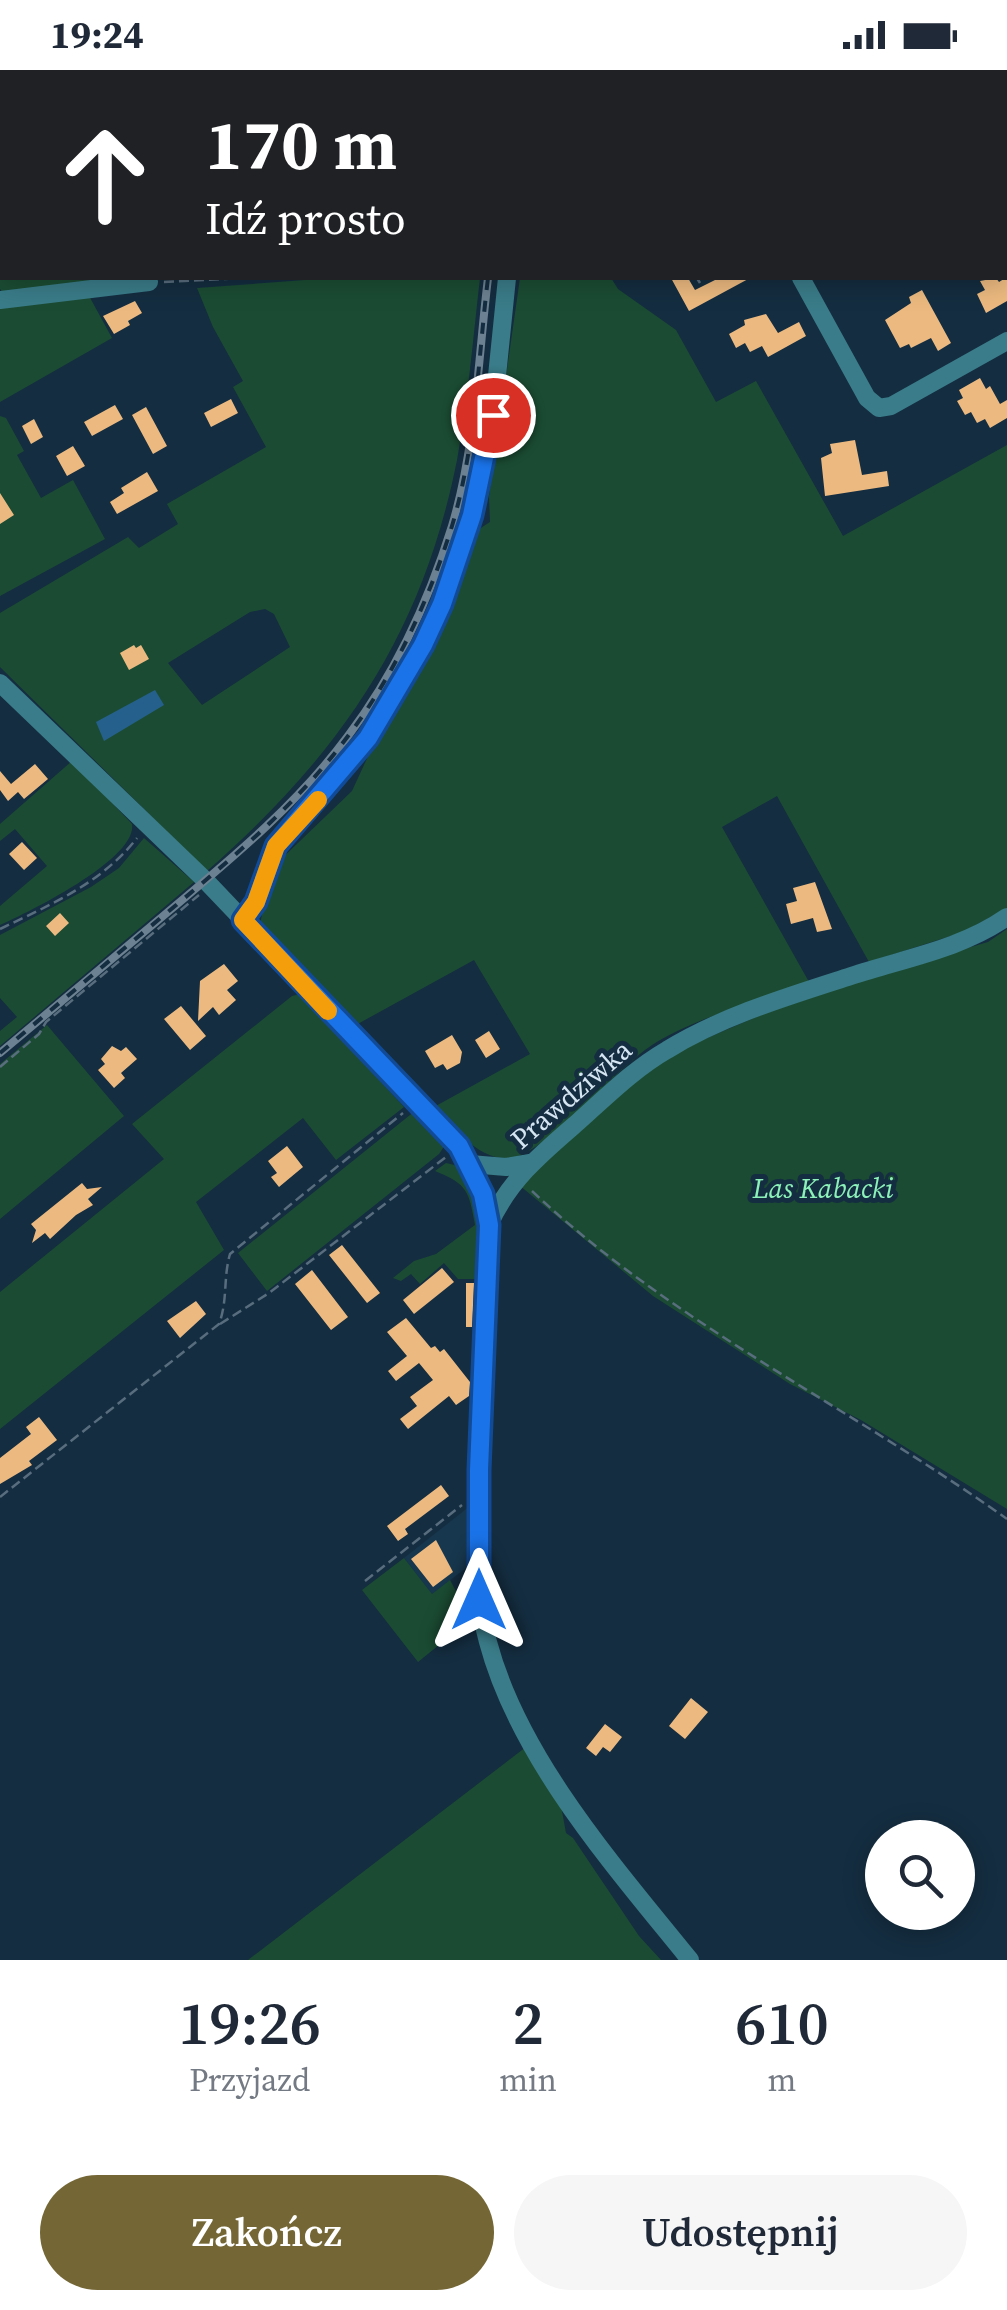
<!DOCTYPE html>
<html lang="pl">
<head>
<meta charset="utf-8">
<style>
	:root { --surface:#fff; --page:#f6f6f7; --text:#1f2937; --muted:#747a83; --accent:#746735 }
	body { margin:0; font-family:"Source Serif 4",serif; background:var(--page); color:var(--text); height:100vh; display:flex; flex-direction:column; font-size:38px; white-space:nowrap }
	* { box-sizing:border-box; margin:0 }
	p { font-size:32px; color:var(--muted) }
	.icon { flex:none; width:55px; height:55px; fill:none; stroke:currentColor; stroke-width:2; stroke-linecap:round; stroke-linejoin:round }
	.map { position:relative; height:1890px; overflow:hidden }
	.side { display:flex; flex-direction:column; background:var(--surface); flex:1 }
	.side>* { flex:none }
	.top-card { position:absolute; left:0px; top:0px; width:1008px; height:210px; box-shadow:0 5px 25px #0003; background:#202124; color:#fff; overflow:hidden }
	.controls { position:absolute; left:865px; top:1750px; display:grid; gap:20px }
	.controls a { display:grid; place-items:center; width:110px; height:110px; border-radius:50%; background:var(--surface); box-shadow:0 5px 25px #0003; font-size:50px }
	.pin { position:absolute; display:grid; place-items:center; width:85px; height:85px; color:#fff; margin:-42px; border:5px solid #fff; border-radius:50%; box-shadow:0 2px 10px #0007 }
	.me { position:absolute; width:110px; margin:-55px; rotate:0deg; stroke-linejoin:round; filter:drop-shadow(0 0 8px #0008) }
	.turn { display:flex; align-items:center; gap:35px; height:210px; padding:0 40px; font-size:45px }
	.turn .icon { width:130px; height:130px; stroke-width:2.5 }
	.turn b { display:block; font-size:70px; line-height:85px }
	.eta { display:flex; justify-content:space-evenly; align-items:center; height:170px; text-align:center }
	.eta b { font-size:60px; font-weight:600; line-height:70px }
	.action { display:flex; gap:20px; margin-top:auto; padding:20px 40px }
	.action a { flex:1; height:115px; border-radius:60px; background:var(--accent); color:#fff; font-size:40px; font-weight:600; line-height:115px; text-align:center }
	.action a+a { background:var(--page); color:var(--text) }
	.status { display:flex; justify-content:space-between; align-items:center; height:70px; padding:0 50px; background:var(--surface); direction:ltr }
	.status svg { height:28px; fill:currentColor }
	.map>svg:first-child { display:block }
	.built { fill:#17374e }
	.green { fill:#1b4c33; fill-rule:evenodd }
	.water { fill:#25608d }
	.building { fill:#ecba80 }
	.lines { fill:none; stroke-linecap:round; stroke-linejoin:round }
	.path { stroke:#586d7e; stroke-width:2.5; stroke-dasharray:10 5; stroke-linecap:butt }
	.minor { stroke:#3a7c89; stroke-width:18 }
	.rail-casing { stroke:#6c8191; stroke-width:8 }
	.rail { stroke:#142d40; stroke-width:4; stroke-dasharray:11; stroke-linecap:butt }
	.route-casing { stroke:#114b97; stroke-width:25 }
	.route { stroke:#1a73e8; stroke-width:18 }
	.slow { stroke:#f59e0b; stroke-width:18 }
	.labels { text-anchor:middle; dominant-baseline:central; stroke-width:10; stroke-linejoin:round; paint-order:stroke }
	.street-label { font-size:28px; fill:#d6e5f2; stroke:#142d40 }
	.park-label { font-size:28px; font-style:italic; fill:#8bf1b8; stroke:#142d40 }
</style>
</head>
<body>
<div class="status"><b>19:24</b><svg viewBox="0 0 49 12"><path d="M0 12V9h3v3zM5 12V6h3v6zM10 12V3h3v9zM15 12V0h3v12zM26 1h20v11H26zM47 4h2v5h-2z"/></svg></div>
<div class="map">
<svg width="1007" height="1890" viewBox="0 0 1007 1890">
	<rect width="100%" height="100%" fill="#142d40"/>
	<path class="built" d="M470,1436V1495L432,1524L404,1488Z"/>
	<path class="green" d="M1,0H263L264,2L2,3Z
		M335,0H502L336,2Z
		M527,0H854L527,2Z
		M0,70H2V208H131L3,223L0,219Z
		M332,208H480C473,268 468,330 457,390C422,566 340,684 207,801L0,597V543L128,467L139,478L178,454L167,434L266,377L233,317L243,311L213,257L197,218ZM265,539L274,544L290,577L202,635L168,593L250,542Z
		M520,208H611L618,219L676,260L716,332L756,311L843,466L1007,375V838L963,862L869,892L777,726L722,757L809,912C763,929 692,949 652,975C616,999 550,1078 515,1087C481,1095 454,1057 434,1037L530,984L474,890L354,956L259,858L273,797L352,721L376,669L433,570L476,461L490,452L489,426Z
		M88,224L112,268L0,332V235Z
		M0,346L6,348L24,381L17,385L41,428L73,410L105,469L0,526Z
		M72,691L132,754C138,788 30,842 0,855V836L47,796L15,759L0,771V754Z
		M144,768L194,812L0,976V961L17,947L0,928V865L91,817L119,798Z
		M1007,859V1439L861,1350L790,1314L653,1226L519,1115L619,1019L686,977L808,925L988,872Z
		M300,924L404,1037L336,1090L303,1048L196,1132L224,1180L0,1359V1222L164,1089L132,1054L292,926Z
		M47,955L124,1046L0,1149V994Z
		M415,1041L445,1075L439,1084L267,1221L238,1183Z
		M446,1093L463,1097L477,1126L481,1209H458L444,1193L420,1214L411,1204L401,1211L393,1208L414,1191L436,1184L475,1155C469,1122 468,1114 435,1101Z
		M404,1488L432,1524L450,1510L471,1549L418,1592L362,1520Z
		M526,1677L561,1736L566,1763L573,1768L639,1866L661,1890H248Z"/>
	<path class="water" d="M155,620L164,635L104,671L96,652Z"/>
	<path class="building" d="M1007,207V231L986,243L977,224L985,220L980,211L996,208L999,212Z
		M671,208H688L695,220L719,208H750L689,241Z
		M922,220L951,273L938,281L931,268L911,278L909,274L900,278L885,250L911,233L909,227Z
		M135,231L142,243L128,251L130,255L114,264L103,246Z
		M766,244L778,263L799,252L806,266L768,287L762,276L750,282L745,273L736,278L729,264L745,255L744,250Z
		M980,308L986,319L990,316L1000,334L1007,330V348L990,358L985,349L977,353L971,342L965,345L957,331L963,328L959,320Z
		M231,329L238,343L211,357L204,343Z
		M115,335L123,349L92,366L84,352Z
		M146,337L167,376L153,384L132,345Z
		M34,349L43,367L31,374L22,356Z
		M855,370L862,405L887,401L889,416L825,426L821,388L832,383L830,374Z
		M73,376L85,396L67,406L56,386Z
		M147,402L158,421L117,444L110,432L124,423L121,418Z
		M0,423L14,445L0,454Z
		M134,575L136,578L141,575L149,589L129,600L120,583Z
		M35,694L48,709L24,729L18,722L8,731L0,720V701L11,714Z
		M22,772L37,788L24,800L9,784Z
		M815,812L832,859L817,862L813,848L791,854L786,834L797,831L793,818Z
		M60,843L69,853L55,866L46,856Z
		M224,894L238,911L227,920L236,930L219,945L213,937L198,951L200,911Z
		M181,936L206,966L190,980L164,949Z
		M489,961L500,979L486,988L475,970Z
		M452,965L462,982L460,993L447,1000L443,994L435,998L425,981Z
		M112,976L121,981L126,977L137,989L121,1003L125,1008L114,1018L98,1000L105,994L101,989Z
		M287,1076L303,1097L279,1117L271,1107L277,1103L268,1091Z
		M82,1113L87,1119L102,1117L88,1129L93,1135L76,1145L50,1169L45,1163L32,1173L36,1160L31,1154Z
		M342,1175L380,1223L367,1233L329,1185Z
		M442,1198L454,1212L414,1244L403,1230Z
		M312,1200L348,1247L331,1260L295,1214Z
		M466,1213H474L472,1257H466Z
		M196,1231L206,1244L180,1268L167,1251Z
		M406,1248L431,1278L435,1276L440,1282L444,1279L470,1312L469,1326L456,1335L449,1326L408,1359L400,1349L417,1336L410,1327L433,1310L419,1293L396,1311L388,1301L407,1286L387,1262Z
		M39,1347L57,1370L29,1391L32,1395L0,1414V1388L31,1364L26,1357Z
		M441,1415L449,1426L405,1459L408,1464L398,1471L387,1456Z
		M436,1470L453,1502L433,1517L411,1489Z
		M691,1628L708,1642L685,1669L669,1656Z
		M605,1654L622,1667L610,1682L603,1677L596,1686L586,1678Z"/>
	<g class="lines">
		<path class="path" d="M521,2V0
			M863,2V0
			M0,62H2
			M697,208L700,213
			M164,212L243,208
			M0,859C50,835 102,813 137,768
			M0,997L39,964L46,952L199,825
			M532,1121C672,1253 851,1338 1007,1449
			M220,1254L269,1223L446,1087
			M0,1427L219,1254C228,1230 223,1208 230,1184L403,1043
			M365,1511L462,1435"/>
		<path class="minor" d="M919,2L926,0
			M1005,134L1007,138
			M801,208L867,328L879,338L891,336L1007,271
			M0,230L149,212
			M0,613L205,810L459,1076L483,1124L489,1154
			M243,850L256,833L277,776L368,668L401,615L441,534L481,408L493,345L507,208
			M470,1094L506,1097L530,1093
			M690,1890C615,1797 519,1689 488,1572C476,1529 479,1487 479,1443C479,1347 485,1251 489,1155C509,1110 542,1083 578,1052C606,1027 634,999 667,980C722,946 789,926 851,906C905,888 959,880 1007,847"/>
		<defs>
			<path id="rail" d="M511,2V0
				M0,983C58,934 116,885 175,836C237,784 299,732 348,666C395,604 429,530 452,456C476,376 478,289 488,208"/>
		</defs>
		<use href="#rail" class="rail-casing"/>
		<use href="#rail" class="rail"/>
	</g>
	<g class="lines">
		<defs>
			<path id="route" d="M479,1530V1400L489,1155L483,1124L459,1076L243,850L256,832L276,776L368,668L423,575L442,534L472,445L493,345"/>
		</defs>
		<use href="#route" class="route-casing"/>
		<use href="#route" class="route"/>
		<path class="slow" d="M318,730L276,776L256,832L243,850L328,941"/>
	</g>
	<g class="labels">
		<g class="street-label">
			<text transform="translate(571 1024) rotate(-41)">Prawdziwka</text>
		</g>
		<g class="park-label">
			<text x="823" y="1118">Las Kabacki</text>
		</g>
	</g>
</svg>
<div class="controls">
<a><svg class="icon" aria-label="search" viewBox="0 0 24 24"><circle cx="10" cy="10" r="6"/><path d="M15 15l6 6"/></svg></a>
</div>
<div class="pin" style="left:493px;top:345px;background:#d93025"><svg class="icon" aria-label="arrive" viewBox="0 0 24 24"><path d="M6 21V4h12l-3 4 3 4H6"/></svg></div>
<svg class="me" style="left:479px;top:1530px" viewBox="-20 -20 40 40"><path d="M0-17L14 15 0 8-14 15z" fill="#1a73e8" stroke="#fff" stroke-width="4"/></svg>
<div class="top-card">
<div class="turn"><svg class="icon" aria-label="ahead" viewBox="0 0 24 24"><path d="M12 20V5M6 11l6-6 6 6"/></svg><div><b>170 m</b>Idź prosto</div></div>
</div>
</div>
<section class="side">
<div class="eta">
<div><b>19:26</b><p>Przyjazd</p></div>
<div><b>2</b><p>min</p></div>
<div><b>610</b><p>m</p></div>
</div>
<div class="action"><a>Zakończ</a><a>Udostępnij</a></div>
</section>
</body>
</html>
